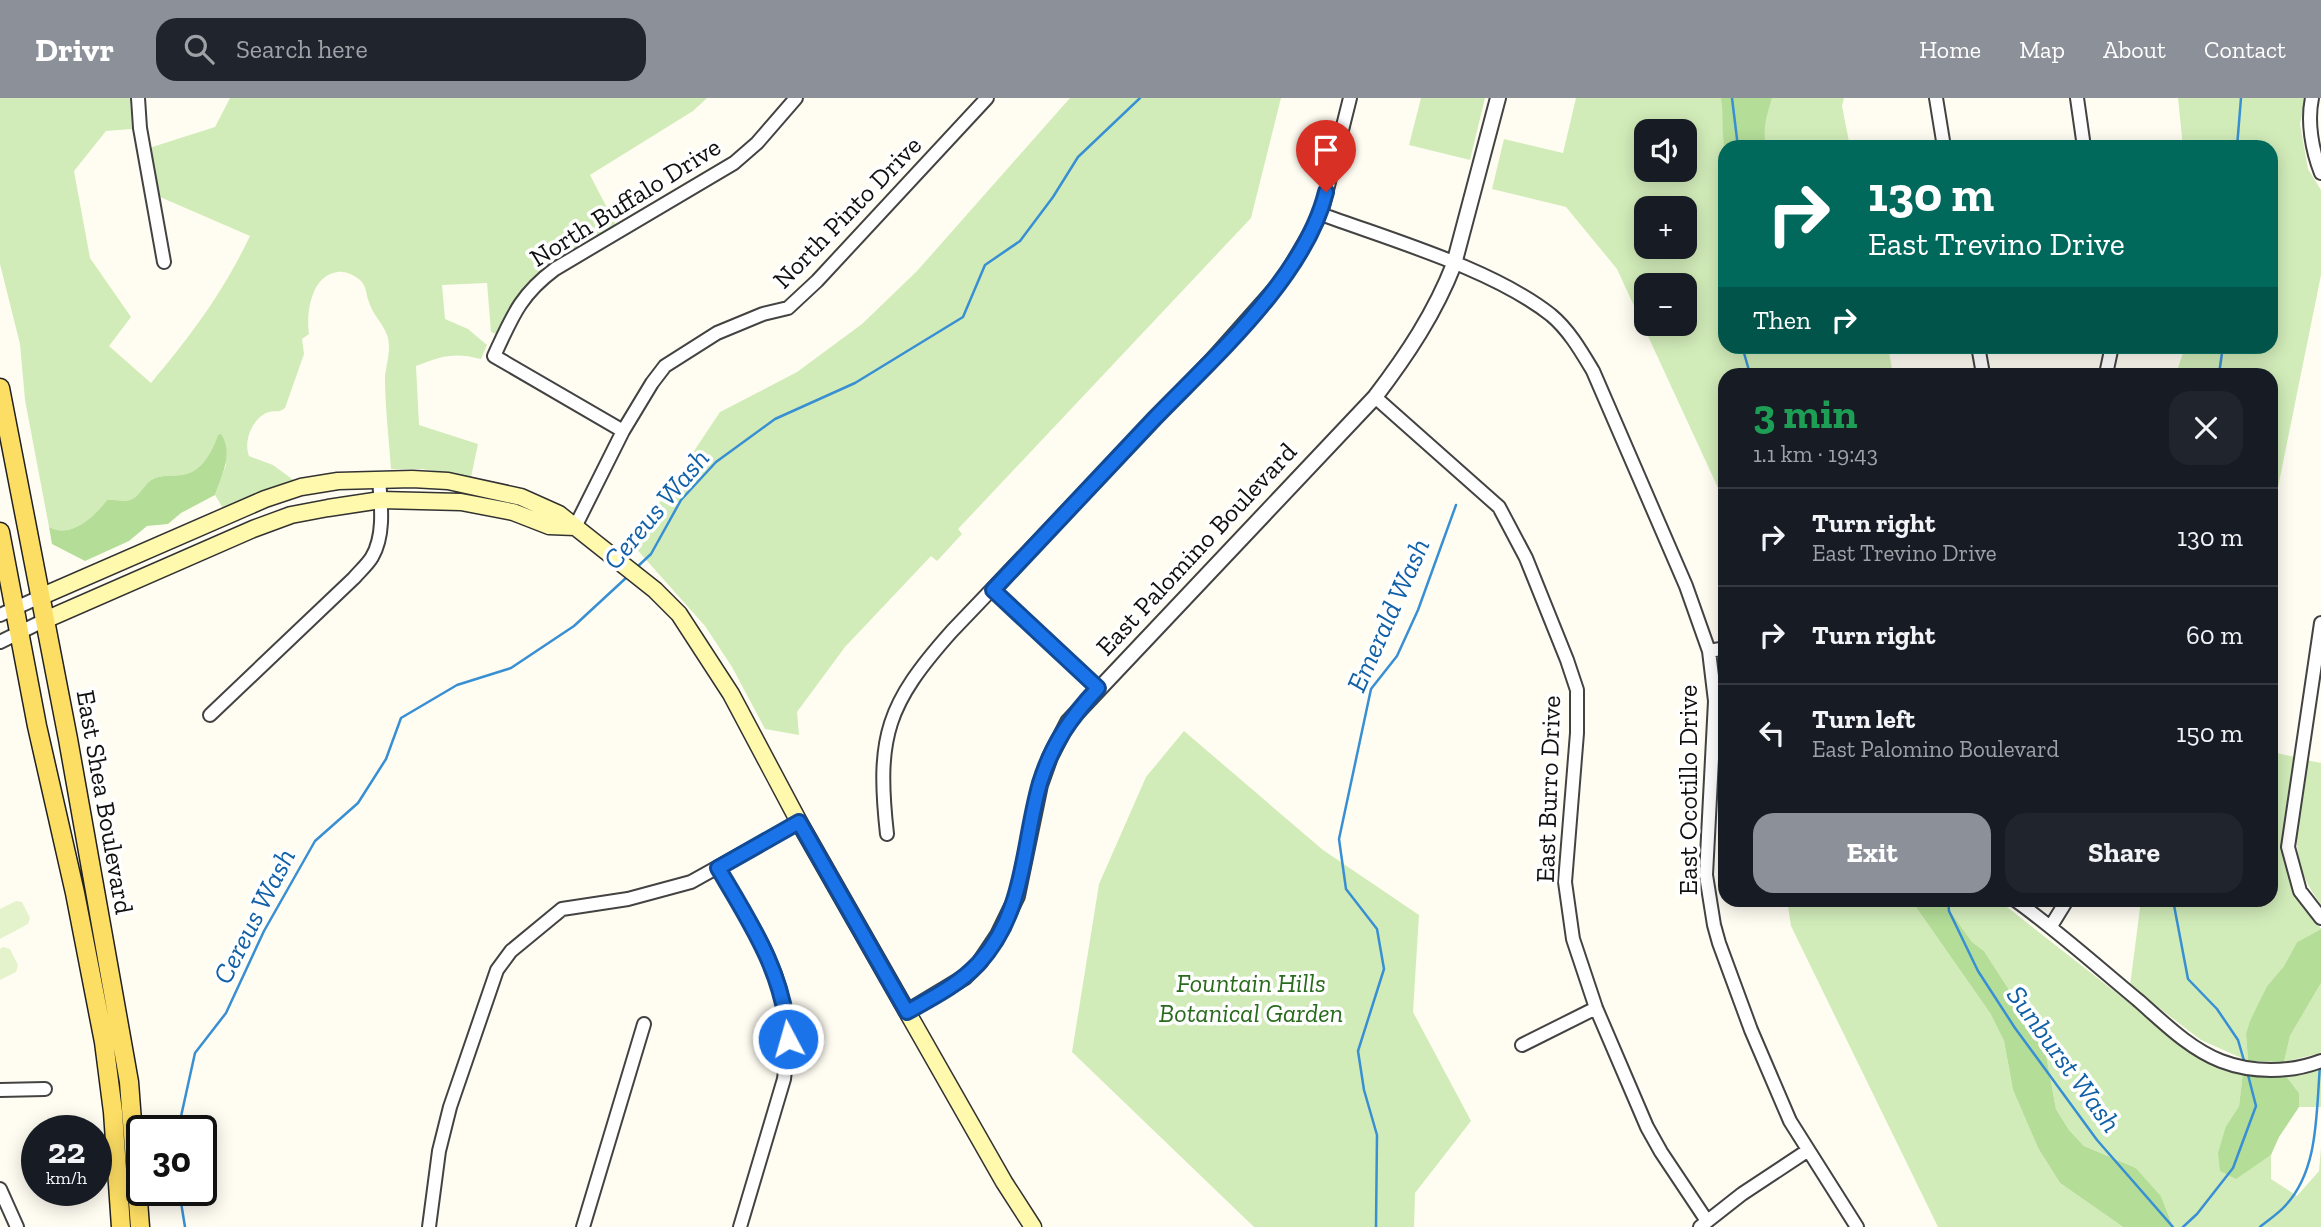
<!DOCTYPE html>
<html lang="en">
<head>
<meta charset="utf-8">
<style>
	:root { --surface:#171b24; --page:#20242c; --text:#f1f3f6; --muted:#9ea1a6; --line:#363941; --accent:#8c9099 }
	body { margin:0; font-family:"Zilla Slab",serif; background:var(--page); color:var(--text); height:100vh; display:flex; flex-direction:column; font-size:26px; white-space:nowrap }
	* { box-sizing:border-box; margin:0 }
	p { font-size:23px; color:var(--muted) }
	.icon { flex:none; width:38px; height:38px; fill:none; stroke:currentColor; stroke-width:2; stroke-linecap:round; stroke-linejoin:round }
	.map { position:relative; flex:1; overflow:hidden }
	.drawer { position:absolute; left:1718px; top:270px; width:560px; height:539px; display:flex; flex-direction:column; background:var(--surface); border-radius:21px; box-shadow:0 4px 18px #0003 }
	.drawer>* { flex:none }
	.guide { position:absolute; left:1718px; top:42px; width:560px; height:214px; border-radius:21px; box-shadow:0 4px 18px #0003; background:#00695c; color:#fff; overflow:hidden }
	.buttons { position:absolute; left:1634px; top:21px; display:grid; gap:14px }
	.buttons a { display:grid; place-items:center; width:63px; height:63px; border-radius:14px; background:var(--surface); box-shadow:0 4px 18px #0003; font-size:35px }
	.speed { position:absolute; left:21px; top:1017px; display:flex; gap:14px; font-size:35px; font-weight:700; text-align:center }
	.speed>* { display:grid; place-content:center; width:91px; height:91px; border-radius:50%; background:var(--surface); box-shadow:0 4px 18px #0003; line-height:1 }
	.speed small { font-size:18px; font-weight:400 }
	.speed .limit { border:4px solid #111; border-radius:10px; background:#fff; color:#111 }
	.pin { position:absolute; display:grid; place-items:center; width:60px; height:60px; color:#fff; margin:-72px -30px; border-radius:50% 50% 50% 0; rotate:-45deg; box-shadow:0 0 7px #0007 }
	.pin .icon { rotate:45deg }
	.me { position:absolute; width:77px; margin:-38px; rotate:354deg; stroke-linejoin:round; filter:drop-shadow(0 0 5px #0008) }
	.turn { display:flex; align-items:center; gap:24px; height:147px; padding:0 35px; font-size:32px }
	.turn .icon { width:91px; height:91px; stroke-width:2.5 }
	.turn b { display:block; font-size:49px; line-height:60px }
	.then { display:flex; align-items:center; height:66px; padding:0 35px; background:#0003; gap:14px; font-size:26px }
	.round { display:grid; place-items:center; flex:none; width:74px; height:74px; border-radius:21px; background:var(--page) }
	.overview { display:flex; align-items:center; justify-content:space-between; height:119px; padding:0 35px }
	h1 { font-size:42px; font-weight:700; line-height:52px; color:#1e9e55 }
	.primary-button { display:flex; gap:14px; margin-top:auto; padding:14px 35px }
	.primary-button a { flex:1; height:80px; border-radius:21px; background:var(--accent); color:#fff; font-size:28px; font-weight:700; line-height:80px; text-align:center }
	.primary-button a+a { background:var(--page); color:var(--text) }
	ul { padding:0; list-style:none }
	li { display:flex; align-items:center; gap:21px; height:98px; padding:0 35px; border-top:2px solid var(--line) }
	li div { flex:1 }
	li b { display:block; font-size:26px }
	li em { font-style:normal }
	header { display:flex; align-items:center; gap:42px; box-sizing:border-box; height:98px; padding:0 35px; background:var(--accent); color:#fff }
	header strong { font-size:33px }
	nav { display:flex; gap:38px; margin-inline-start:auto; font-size:24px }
	.search { width:490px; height:63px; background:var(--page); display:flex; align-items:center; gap:18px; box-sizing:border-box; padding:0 24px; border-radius:21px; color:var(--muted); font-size:26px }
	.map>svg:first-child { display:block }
	.green { fill:#d2ecb9; fill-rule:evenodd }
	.forest { fill:#b4dd98 }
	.pitch { fill:#e4f3cc }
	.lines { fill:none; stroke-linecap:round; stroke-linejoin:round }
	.stream { stroke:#388fd3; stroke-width:2.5 }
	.minor-casing { stroke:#434343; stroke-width:16 }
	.tertiary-casing { stroke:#434343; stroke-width:18 }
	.secondary-casing { stroke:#323232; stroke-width:19 }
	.primary-casing { stroke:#212121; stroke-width:21 }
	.minor { stroke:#fff; stroke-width:12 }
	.tertiary { stroke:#fff; stroke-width:14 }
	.secondary { stroke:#fff9ad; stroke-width:16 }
	.primary { stroke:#fdde64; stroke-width:18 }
	.route-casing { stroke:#114b97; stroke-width:18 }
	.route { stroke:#1a73e8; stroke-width:12 }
	.labels { text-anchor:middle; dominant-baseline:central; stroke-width:7; stroke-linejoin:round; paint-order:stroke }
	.street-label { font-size:26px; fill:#101010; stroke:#fff }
	.park-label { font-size:26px; font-style:italic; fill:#296b1c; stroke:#fff }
	.water-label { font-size:28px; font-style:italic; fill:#1261a8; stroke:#fff }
</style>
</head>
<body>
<header>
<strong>Drivr</strong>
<div class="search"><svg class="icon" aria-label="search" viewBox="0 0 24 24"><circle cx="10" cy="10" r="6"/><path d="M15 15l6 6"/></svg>Search here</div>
<nav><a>Home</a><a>Map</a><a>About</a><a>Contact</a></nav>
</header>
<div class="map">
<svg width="2321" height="1129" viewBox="0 0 2321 1129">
	<rect width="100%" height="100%" fill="#fffdf2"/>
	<path class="green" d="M0,0H130L132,31L106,33L74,73L90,160L131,219L109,248L151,285C192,236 222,196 250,138L160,99L149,50L215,29L230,0H707L693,13L590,77L616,127C561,158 523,176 498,237L491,234L487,185L442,187L445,221L468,231L487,247L481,261C453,254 443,258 416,268L419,327L478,346L471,379L422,371H391C389,341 385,310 385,279C386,266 392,251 387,237C383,225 372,216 369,204C366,197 367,191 362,184C356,178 346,173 338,174C311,177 306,215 309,236L302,241L304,256L285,310C279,315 276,312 269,314C253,319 243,342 249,358L273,367L296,384L224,412L215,397L226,367L218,338C212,354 202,374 182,377C173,378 163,377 155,380C144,384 141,398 130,402C123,404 114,401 107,402C94,419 71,441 49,429L25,302L20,246L0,166Z
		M1070,0H1281L1251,120L958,431L962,436L937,463L931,458L845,549L797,614L799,637L765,631L732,569L705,528L632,446L720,314L797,274L862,226L917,173Z
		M1421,0H1485L1470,62L1409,47Z
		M1576,0H1844L1842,8L1850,49H1726V248L1888,249L1893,276H1726L1725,405L1617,171L1566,109L1492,91L1504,41L1563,55ZM1647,33H1685V72H1647ZM1647,110H1685V149H1647ZM1647,187H1685V226H1647Z
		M2178,0H2306L2300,26L2308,71L2321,92V177L2272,419V276H2176L2185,249L2272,248V49H2183Z
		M1184,633L1323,752L1419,817L1413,914L1471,1023L1415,1095L1414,1129H1254L1072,954L1099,786L1146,679Z
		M2272,654L2295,659C2289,697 2275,743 2290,780C2298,799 2312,814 2321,831L2297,844L2284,868L2267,888L2246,936L2248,963L2201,942L2130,888L2141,802H2272Z
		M2306,662L2321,665V806C2284,761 2298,714 2306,662Z
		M1787,802H1911L1990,915L2004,943L2013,992L2038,1050L2060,1085L2123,1129H1938L1791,828Z
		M1942,802H1998L2188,951L2243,974L2239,1008L2226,1028L2236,1080L2271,1057V1081L2297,1098L2319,1073L2321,1050V1129H2173L2161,1098L2136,1070L2084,1048L2069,1032L2056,1011L2044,946L1984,853L1972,844Z
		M2321,885V955L2284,964L2290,938Z
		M2321,970V1009H2299V995L2286,978Z"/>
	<path class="forest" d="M1721,0H1772C1767,16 1762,32 1766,49L1725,51C1721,34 1724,17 1721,0Z
		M221,336C234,355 221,379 215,397L181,415L168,426L147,428L129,443L85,463L52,446L49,429C71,441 94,419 107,402C114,401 123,404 130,402C141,398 144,384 155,380C163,377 173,378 182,377C202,374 212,354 218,337Z
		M1911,802H1942L1972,844L1984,853L2044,946L2056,1011L2069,1032L2084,1048L2136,1070L2161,1098L2173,1129H2123L2060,1085L2038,1050L2013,992L2004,943L1990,915Z
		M2321,831V885L2290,938L2284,964L2248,963L2246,936L2250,923L2267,888L2284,868L2297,844Z
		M2243,974L2286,978L2299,995V1009L2279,1039L2271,1057L2236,1081L2220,1073L2218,1055L2226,1028L2239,1008Z"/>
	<path class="pitch" d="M16,803L22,804L30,820L28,826L0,841V811Z
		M3,849L10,851L18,867L16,874L0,882V851Z"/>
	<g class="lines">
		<path class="stream" d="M1732,0L1738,49
			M2237,49L2241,0
			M1742,248L1750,276
			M2219,276L2223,248
			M637,469L651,456L681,402L716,364L775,321L855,285L963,219L985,167L1020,143L1053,99L1078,59L1140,0
			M1948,802L1949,813L1978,873L2015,930L2097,1042L2173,1129
			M2173,802L2188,881L2217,911L2238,942L2245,966
			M178,1032L195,955L226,915L264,833L315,743L358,705L386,661L401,620L457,587L511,570L574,528L627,479
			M179,1092L185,1129
			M1376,1129L1377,1037L1364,992L1358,953L1384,871L1377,831L1346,791L1339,741L1371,591L1397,558L1418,512L1456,407
			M2183,1129L2197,1116L2233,1070L2256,1008L2247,973
			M2260,1129C2268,1122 2278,1116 2285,1108C2319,1072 2316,1015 2320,968"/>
		<defs>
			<path id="minor" d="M138,0L140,30L164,164
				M1936,0L1944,49
				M2077,0L2084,49
				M2312,0C2307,24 2312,52 2321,75
				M1321,116C1391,142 1493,171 1551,217C1569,232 1581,253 1593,273L1686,488L1709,553L1715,603L1706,777L1714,827L1719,845L1751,932L1790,1023L1857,1129
				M1978,248L1983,276
				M2106,276L2112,248
				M1375,299L1499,409L1526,460L1567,562L1577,592V635L1565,784L1573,841L1596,910L1647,1029L1661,1054L1707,1123
				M623,333L494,258C512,219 520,197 555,171L734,65L757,45L796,0
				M575,429L623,333L652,285L665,268L717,235L763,216L788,210L817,183L987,0
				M993,492L1098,590
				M0,517L40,499
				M2321,525L2288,749L2300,793L2321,820
				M0,544L45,522
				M1709,553L1726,550
				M210,617L354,480C360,473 368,466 372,459C385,437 381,406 379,382
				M887,736C876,638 887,606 952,533L1211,262L1283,181L1321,116L1350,0
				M718,770C761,842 798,893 784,981L740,1129
				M2015,802C2058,833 2098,869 2139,903C2164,925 2190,951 2221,963C2252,975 2290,975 2321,963
				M2051,828L2067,802
				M1522,947L1596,910
				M0,992L45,991
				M0,1091L17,1129
				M429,1129L439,1053L450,1009L497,872L511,853L562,811L628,801L691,784L799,724
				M583,1129L644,926
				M1700,1129L1742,1096L1807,1053"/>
			<path id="tertiary" d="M907,914L965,879L980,864L998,837L1017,798L1040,687L1050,659L1068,624L1375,299C1407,257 1435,215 1454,166L1498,0"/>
			<path id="secondary" d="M40,499L265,401L301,389L338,383L412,381L448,383L521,399L559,416L655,492L679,516L731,596L799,724L1004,1084L1033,1129
				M45,522L253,431L291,417L328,410L381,402L461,404L513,414L549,428L575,429"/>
			<path id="primary" d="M0,290L68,641L129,984L140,1129
				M0,434L37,628L75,795L104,944L113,1014L121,1129"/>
		</defs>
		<use href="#minor" class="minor-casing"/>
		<use href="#tertiary" class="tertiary-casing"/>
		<use href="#secondary" class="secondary-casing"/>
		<use href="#primary" class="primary-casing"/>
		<use href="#minor" class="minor"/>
		<use href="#tertiary" class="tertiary"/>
		<use href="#secondary" class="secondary"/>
		<use href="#primary" class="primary"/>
	</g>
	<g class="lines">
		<defs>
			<path id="route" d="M788,941C785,877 750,824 718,770L799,724L907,914C932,900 958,887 978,866C1026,814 1022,748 1040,685C1052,646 1071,619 1098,590L993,492C1046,435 1100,378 1154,321C1214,259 1305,179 1326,94"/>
		</defs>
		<use href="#route" class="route-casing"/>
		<use href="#route" class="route"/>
	</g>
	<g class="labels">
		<g class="street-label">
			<text transform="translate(625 104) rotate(-32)">North Buffalo Drive</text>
			<text transform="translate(847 114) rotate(-46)">North Pinto Drive</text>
			<text transform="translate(1196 451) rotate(-47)">East Palomino Boulevard</text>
			<text transform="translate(1548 691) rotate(-88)">East Burro Drive</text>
			<text transform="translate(1688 692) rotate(-90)">East Ocotillo Drive</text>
			<text transform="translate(105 704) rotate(80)">East Shea Boulevard</text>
		</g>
		<g class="park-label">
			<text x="1251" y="885">Fountain Hills<tspan x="1251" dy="30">Botanical Garden</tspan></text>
		</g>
		<g class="water-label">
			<text transform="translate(656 411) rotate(-50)">Cereus Wash</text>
			<text transform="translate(1388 517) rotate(-66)">Emerald Wash</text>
			<text transform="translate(254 818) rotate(-63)">Cereus Wash</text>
			<text transform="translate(2064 961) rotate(54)">Sunburst Wash</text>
		</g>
	</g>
</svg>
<div class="buttons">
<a><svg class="icon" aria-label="sound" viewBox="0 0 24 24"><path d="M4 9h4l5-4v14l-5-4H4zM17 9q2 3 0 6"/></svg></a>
<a>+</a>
<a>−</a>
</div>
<div class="speed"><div>22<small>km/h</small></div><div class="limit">30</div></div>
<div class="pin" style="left:1326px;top:94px;background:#d93025"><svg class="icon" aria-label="arrive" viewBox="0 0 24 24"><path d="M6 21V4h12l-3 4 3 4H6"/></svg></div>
<svg class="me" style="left:788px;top:941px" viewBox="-20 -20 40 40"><circle r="17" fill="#1a73e8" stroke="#fff" stroke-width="3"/><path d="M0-11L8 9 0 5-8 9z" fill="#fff"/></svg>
<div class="guide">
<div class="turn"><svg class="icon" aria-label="right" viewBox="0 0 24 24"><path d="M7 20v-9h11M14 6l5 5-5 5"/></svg><div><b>130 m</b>East Trevino Drive</div></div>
<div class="then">Then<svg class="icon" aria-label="right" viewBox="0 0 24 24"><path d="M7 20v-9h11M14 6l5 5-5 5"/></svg></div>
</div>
<section class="drawer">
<div class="overview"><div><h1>3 min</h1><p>1.1 km · 19:43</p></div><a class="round"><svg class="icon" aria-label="close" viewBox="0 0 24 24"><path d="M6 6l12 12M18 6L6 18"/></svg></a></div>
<ul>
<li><svg class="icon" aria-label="right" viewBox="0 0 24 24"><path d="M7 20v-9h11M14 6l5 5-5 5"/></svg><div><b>Turn right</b><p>East Trevino Drive</p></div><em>130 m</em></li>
<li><svg class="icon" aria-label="right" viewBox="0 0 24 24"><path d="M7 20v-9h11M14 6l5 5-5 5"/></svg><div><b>Turn right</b></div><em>60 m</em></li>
<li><svg class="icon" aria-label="left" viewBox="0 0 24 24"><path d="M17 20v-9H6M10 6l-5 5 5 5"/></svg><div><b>Turn left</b><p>East Palomino Boulevard</p></div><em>150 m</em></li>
</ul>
<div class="primary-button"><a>Exit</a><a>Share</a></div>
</section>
</div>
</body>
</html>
